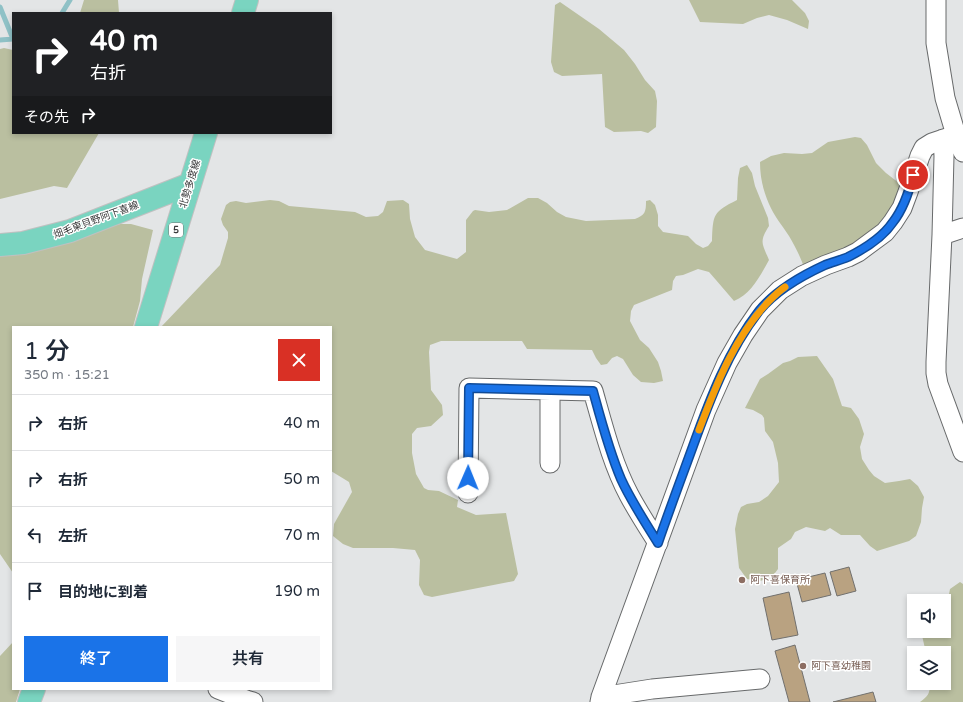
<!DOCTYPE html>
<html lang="ja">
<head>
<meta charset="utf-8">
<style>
	:root { --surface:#fff; --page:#f6f6f7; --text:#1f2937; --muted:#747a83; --line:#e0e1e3; --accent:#1a73e8 }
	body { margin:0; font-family:"Varela Round","Noto Sans JP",sans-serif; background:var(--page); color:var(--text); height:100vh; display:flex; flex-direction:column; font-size:15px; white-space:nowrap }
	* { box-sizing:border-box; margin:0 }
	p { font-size:13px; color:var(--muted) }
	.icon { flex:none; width:22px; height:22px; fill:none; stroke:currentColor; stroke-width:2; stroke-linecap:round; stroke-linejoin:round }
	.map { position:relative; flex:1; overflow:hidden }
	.sheet { position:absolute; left:12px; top:326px; width:320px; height:364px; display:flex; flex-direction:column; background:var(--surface); border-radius:0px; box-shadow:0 2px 6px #0003 }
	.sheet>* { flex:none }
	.top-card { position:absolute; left:12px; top:12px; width:320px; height:122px; border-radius:0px; box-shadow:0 2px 6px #0003; background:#202124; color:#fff; overflow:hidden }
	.fabs { position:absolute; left:907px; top:594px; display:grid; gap:8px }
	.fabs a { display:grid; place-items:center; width:44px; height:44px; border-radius:0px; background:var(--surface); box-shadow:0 2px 6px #0003; font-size:20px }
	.pin { position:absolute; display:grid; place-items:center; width:34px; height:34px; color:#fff; margin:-17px; border:2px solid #fff; border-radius:50%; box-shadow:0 1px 4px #0007 }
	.me { position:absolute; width:44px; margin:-22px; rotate:1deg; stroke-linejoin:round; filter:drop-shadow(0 0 3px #0008) }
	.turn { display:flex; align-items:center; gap:14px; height:84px; padding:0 12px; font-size:18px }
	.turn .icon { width:52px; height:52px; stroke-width:2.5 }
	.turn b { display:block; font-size:28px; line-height:34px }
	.then { display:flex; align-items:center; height:38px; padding:0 12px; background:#0003; gap:8px; font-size:15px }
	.round { display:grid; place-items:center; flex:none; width:42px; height:42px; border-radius:0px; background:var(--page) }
	.headline { display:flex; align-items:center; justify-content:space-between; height:68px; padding:0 12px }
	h1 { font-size:24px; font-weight:600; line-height:30px }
	.action { display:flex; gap:8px; margin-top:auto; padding:8px 12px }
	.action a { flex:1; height:46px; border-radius:0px; background:var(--accent); color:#fff; font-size:16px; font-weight:600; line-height:46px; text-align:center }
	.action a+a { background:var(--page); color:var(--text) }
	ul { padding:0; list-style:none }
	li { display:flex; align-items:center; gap:12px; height:56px; padding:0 12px; border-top:1px solid var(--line) }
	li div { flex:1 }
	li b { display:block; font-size:15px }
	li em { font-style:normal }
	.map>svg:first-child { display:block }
	.green { fill:#babfa0 }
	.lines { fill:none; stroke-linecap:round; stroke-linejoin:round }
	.stream { stroke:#8fc1c6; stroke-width:5 }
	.building { fill:#b9a281; stroke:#71706e }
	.minor-casing { stroke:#686a6b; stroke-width:21 }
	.major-casing { stroke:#c0c0c0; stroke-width:24 }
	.minor { stroke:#fff; stroke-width:19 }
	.major { stroke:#7ad4c0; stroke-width:22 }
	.route-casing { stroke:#114b97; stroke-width:10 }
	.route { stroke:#1a73e8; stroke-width:7 }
	.slow { stroke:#f59e0b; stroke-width:7 }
	.education-dot { fill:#8d6e63; stroke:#fff; stroke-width:1.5 }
	.labels { text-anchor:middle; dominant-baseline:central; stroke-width:3; stroke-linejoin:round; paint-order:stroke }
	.shield { fill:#fff; stroke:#757576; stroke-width:1 }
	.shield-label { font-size:9px; font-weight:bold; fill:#3a3a3b }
	.street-label { font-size:10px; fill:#3a3a3b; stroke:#fff }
	.education-label { font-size:10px; fill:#785e54; stroke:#fff; text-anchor:start }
</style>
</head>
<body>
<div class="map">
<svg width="963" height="702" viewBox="0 0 963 702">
	<rect width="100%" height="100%" fill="#e3e5e6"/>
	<path class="green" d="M84,0H118L119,13H80Z
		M689,0H792L805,13L809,21L808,29L787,20L769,15L757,18L743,24L700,22Z
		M560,2L599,29L624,50L635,64L645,80L655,91L657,101L656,127L648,133L641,131L614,132L605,127L602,74L562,76L554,72L551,62L555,5Z
		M4,48L13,50V133H99L67,188L54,186L0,199V49Z
		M855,137L861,138L867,145L876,163L886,173L899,183V196L886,221L856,244L804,267C800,256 795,246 789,236C782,225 774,216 769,204C763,190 760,177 760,162L771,156L784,153L802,154L812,153L828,142Z
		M747,165L752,173L755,186L768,218L769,226C759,242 762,243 769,260C760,276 751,294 734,301L716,280L709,272L698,269L683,275L676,276L673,281L672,290L634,305L631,311L630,321L640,340L649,348L658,362L661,371L663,381L654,383L641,382L633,375L623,359L617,356L612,358L607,364L601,365L596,358L592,350L527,349L522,341H441L430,345L429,352L431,390L442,405L443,415L431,426L417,428L412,434V453L416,474L424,488L428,490L439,491L458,500L457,507L476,515L506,513L518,574L514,581L432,597L424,595L419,585L420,560L415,550L393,548H353L343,544L333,536L334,524L352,492L349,482L331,471V327H161L220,265L228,238V232L223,225L221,219L226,205L230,202L236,201L246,203L270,200L279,201L289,206L355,212L366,217L378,216L383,212L387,201L403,200L409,204L410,219L415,237L425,250L457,259L466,252V220L473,211L475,210L489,212L507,210L528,198H538L547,203L557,212L566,217L586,221L635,219C645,215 646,212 646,201L650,200L655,205L658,215V226L663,232L688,236L696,244L703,248L708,246L712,241C713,214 713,212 737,200L738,178L740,168Z
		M120,224H131L153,230L142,279L140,301L133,327H13V573L0,554V256L17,255L43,249Z
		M817,356L833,379L842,406L851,408L859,419L864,434L860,447L862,459L869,470L874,476L885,483L899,481L910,479L918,486L924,497L922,508L921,522L916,536L909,541L877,551L870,546L860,535H841L830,528L825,531L806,527L795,532L791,539L778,548V569L772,577L760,581L747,579L739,568L735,529L738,514L741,507L747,504L759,502L768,496L779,482L778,463L773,442L765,431L764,418L762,415L753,410L745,408L760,379L768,374L783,363L790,361L798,357Z
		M960,582L963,584V702H920C928,696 930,694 930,683H944V653H926L921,631H944V601L948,599L950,589Z
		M13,642V689H20L16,702H0V656Z"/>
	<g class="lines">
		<path class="stream" d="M0,7L13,39L0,40
			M62,13L70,0"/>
	</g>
	<path class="building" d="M849,567L856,591L837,596L830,572Z
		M825,573L831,595L802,602L796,580Z
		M789,592L798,635L772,640L763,598Z
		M795,645L810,702H789L775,651Z
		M873,692L876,702H833Z"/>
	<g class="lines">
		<defs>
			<path id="minor" d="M936,0V43L945,98L956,135L963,152
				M963,228L942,235L936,362V373L938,384L963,452
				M942,235L944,156L943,139
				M550,390V463
				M468,493L469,388L593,391C603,426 612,463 629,495C638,512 648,527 658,543
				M218,689L249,701L253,702
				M601,697L652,689L760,679
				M600,702L601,697L706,410L727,363L743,335L760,310L780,290L802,276L826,265L848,257L858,252L885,232L893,222L902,208L908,192L920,156L924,148L932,143L956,135"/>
			<path id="major" d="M243,13L247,0
				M0,245L23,243L70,231L190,184
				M146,327L206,133
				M29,702L34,689"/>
		</defs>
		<use href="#minor" class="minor-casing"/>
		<use href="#major" class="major-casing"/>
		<use href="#minor" class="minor"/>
		<use href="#major" class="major"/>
	</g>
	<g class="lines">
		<defs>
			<path id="route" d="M468,478L469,388L593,391C601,420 609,451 621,479C631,501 645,522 658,543C669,511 681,479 693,446C710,399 728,351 759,311C776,290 801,276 825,265C833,262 841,260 848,257C864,249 883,237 893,222C904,208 909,192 913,175"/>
		</defs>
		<use href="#route" class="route-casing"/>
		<use href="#route" class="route"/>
		<path class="slow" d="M699,430C716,385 735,336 769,301C774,296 779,291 785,287"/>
	</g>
	<g class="education-dot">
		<circle cx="742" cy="580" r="4"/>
		<circle cx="803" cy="666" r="4"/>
	</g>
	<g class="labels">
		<rect class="shield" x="169" y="223" width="14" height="14" rx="3"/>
		<g class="shield-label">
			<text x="176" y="230">5</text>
		</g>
		<g class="street-label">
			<text transform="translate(190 184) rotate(-73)">北勢多度線</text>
			<text transform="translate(96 220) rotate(-20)">畑毛東貝野阿下喜線</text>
		</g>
		<g class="education-label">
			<text x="750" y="580">阿下喜保育所</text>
			<text x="811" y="666">阿下喜幼稚園</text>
		</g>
	</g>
</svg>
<div class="fabs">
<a><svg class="icon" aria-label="sound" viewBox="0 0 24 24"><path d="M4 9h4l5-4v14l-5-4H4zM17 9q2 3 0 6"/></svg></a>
<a><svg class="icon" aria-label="layers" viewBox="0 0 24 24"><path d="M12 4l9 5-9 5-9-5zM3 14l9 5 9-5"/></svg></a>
</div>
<div class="pin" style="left:913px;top:175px;background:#d93025"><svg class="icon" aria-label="arrive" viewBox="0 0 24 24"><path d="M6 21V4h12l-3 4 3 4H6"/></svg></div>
<svg class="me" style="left:468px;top:478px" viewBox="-20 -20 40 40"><circle r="19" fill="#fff"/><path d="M0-13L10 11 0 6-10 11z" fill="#1a73e8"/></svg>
<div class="top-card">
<div class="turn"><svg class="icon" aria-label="right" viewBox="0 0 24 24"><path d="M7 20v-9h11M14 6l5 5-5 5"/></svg><div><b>40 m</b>右折</div></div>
<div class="then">その先<svg class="icon" aria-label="right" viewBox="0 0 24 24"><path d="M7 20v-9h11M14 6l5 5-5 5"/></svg></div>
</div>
<section class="sheet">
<div class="headline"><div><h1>1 分</h1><p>350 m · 15:21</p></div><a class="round" style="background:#d93025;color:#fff"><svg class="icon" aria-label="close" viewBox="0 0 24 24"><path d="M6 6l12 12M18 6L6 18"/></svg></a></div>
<ul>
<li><svg class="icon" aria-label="right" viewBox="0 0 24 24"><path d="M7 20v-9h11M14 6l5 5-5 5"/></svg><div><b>右折</b></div><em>40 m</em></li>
<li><svg class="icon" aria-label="right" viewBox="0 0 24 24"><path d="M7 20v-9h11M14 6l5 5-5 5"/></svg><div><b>右折</b></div><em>50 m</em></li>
<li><svg class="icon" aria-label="left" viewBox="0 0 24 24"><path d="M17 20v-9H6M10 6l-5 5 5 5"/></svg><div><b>左折</b></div><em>70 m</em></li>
<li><svg class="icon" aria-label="arrive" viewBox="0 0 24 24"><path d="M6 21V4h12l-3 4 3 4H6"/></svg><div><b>目的地に到着</b></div><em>190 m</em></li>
</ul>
<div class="action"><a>終了</a><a>共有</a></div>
</section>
</div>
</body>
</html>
